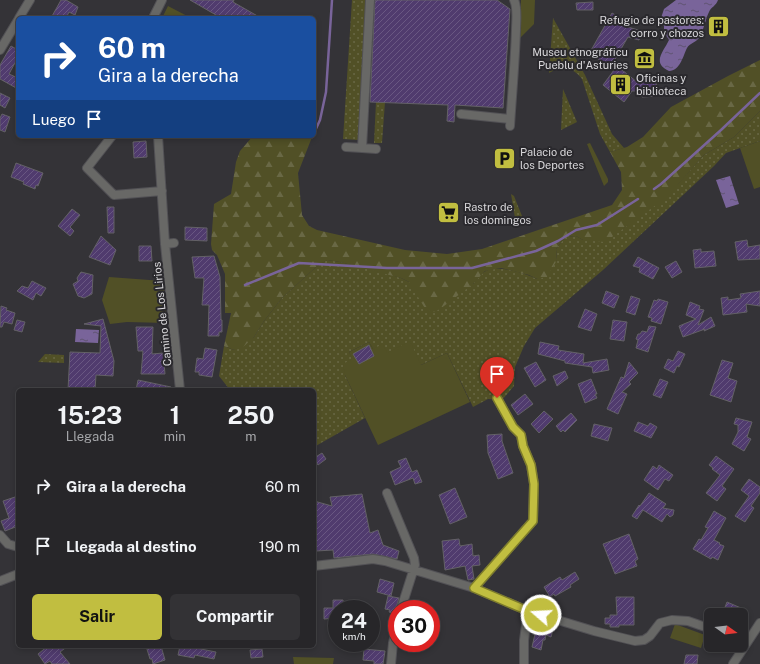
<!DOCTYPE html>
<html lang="es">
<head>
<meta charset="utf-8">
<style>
	:root { --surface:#272629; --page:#333235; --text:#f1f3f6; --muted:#a4a5a8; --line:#434346; --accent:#c1be40 }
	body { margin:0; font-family:"Public Sans",sans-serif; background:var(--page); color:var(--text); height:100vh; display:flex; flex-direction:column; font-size:15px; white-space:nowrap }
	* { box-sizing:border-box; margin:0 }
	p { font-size:13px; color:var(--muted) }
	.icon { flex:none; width:22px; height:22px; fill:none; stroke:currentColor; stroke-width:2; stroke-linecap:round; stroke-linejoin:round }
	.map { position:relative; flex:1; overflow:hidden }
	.sheet { position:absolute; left:16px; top:388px; width:300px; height:260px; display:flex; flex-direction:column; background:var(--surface); border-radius:6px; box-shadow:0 2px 6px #0003,0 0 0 1px var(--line) }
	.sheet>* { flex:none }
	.banner { position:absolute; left:16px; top:16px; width:300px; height:122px; border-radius:6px; box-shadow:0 2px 6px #0003,0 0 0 1px var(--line); background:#1a4fa0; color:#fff; overflow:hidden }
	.needle { width:26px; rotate:104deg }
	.controls { position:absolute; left:704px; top:608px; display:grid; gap:8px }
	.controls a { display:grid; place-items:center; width:44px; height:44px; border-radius:6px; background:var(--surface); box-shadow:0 2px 6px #0003,0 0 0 1px var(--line); font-size:20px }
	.speed { position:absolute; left:328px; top:600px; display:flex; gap:8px; font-size:20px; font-weight:700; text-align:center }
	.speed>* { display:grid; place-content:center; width:52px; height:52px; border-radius:50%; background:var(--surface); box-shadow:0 2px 6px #0003,0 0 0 1px var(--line); line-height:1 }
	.speed small { font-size:10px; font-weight:400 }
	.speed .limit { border:6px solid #d22; background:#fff; color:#111 }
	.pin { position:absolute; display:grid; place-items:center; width:34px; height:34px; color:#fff; margin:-41px -17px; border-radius:50% 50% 50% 0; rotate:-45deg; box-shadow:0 0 4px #0007 }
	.pin .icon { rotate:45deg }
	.me { position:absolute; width:44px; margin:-22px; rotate:289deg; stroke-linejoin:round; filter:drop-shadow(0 0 3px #0008) }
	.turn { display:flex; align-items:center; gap:14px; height:84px; padding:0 16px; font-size:18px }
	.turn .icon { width:52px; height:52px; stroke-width:2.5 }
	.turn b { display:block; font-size:28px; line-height:34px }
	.then { display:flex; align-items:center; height:38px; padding:0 16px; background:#0003; gap:8px; font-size:15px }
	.eta { display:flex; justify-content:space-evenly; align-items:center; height:68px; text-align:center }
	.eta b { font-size:24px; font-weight:700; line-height:28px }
	.cta { display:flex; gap:8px; margin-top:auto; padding:8px 16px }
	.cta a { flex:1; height:46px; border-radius:6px; background:var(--accent); color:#111; font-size:16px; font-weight:700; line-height:46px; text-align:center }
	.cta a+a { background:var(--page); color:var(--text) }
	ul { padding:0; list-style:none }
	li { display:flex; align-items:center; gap:12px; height:60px; padding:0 16px }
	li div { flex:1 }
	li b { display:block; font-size:15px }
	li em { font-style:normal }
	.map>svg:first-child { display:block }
	.grass { fill:url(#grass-dots) }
	.forest { fill:url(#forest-firs) }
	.garden { fill:#515026 }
	.water { fill:url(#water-ripples) }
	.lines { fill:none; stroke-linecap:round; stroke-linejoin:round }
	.stream { stroke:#79649a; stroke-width:2.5 }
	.building { fill:url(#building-hatch); stroke:#636166 }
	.minor-casing { stroke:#525155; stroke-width:10 }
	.minor { stroke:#686866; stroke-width:8 }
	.route-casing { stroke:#7d7c2a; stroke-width:10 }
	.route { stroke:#c1be40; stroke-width:7 }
	.labels { text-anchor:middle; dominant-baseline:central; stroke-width:4; stroke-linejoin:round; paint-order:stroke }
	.poi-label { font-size:11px; fill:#d9d8db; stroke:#2a292d; text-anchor:start }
	.street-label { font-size:11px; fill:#d9d8db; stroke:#2a292d }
</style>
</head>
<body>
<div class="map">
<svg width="760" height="664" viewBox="0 0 760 664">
	<defs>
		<pattern id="grass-dots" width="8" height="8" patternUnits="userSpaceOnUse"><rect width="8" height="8" fill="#515026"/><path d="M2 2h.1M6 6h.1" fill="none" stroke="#696845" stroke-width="1.8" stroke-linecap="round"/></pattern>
		<pattern id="forest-firs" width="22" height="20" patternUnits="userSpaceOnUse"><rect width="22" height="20" fill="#515026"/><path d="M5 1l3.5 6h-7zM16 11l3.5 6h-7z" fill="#696845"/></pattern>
		<pattern id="water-ripples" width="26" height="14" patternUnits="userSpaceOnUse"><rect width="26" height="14" fill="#79649a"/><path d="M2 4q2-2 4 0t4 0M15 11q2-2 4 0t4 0" fill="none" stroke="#605472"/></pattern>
		<pattern id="building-hatch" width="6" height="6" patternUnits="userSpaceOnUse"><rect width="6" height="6" fill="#503b6e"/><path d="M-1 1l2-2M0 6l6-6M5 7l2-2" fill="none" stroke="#695782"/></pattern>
	</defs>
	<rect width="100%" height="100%" fill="#343337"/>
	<path class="grass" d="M352,0H366L358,140L343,139Z
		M553,18L585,75L612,134L624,148L610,152L600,134L582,79C573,67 562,65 549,73Z
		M563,89L577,122L561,130Z
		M376,102H385L382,143H374Z
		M760,111V141L726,153L714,166L603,270L535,328L524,346L515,367L514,386L502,400L488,399L473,407L447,353L421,365L373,349L369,342L349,352L353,359L345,375L365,418L314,447V390H230L219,376L224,346L234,350L254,337L264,321L282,298L316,267L327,260L340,262L385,273L401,278L409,282L473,284C476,280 480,275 484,272C496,264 524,273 537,279L557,260L556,249L565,237L576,236L583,240L624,228L677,185L704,155L734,137Z
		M511,194L514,196L524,221L518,224H516Z
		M45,354L64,355V363L38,362Z"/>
	<path class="forest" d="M760,60V111L734,137L704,155L667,197L605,242L583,240L576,236L565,237L556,249L557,260L547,277L537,279L529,275L501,268L485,271L473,284L440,309L434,312L426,310L409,282L401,278L340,262L327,260L316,267L282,298L264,321L254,337L242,348L234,350L224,346L231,313H225V274L217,255L212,250L211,244L214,204L231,194L236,162L240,151L253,136L312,137L298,173L302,215L309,226L317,230L405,250L447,254L482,249L612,205L622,190L621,172L610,152L627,147L643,137L671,107L728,76Z"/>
	<path class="garden" d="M521,0H535L534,24L519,39Z
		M168,6L191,18H162Z
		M760,141V187L754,189L740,148Z
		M590,143L608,179V182L604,186L587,144Z
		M109,277L163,281L167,323L127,322L110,324L102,300Z
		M410,341L421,365L447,353L470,402L378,445L345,375L343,364L352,359L349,352L369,342L373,349L383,344L387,353Z
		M675,624L705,635L701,648L670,638Z
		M293,657L334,658L333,664H294Z"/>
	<path class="water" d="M676,0H718C716,6 711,7 709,12C705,20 704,30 699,38C695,43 690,43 687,48C683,56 680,71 669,71C651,63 664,51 669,40L664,32V26L661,18L664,9Z
		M730,176L739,204L726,208L716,180Z
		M76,329L99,330L98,343L75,342Z"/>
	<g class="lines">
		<path class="stream" d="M314,133L320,120L326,92L332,0
			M312,137L313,136
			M654,189L661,184L721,130L760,93
			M245,285L299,263L387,268H472L536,251L558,241L576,230L597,225L638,199"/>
	</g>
	<path class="building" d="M61,0H66L78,7L75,15L69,12L66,18H51Z
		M190,0H234L233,2L261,18H214L216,15Z
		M375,0H497L510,9L503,108L455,105L454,122L447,121L448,105L370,102Z
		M593,2V10H577L576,3Z
		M612,13L626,21L624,26L642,31L639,40L628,37L611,66L589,54Z
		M11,46L18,50V62L16,61L9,74L18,78V89L0,79V65Z
		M617,66L637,82L656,81L657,96L642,97V91H632L624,102L603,85Z
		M0,93L10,98L5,108L0,105Z
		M2,114L10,117L5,132L0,130V118Z
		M146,141L147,157L134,158L133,142Z
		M16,163L43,173L38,186L36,185L35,189L23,184L24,182L11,177Z
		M107,207H114V233H108Z
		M72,209L80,215L70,227L74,231L70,236L58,226Z
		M185,227L207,228V241L185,240Z
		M101,236L116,250L110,265L89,257Z
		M747,240L748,247L760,245V259L738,260L735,242Z
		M139,246H151L152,261H139Z
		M701,249V252L714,251L716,266L695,268L693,250Z
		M214,256L220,277L221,320H222V332H219V336H208L209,305H202L204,278H195L192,257Z
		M638,257L659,268L653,279L639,272L640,268L633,266Z
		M676,261L682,272L672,278L665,267Z
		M81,272L93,275L92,294L84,298L78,296L73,284L78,281L77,278Z
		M32,281L46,288L41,296L36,293L33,300L17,291L22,286L28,288Z
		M606,291L619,296L614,308L602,303Z
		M760,291V306L746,304L747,312L723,315L721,298L728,297V300L741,298L740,294Z
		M631,296L640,299L635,315L626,312Z
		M658,299L668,302L661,324L651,321L652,318L648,317L654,300L657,301Z
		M690,302L700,306L699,309L704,310L698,325L711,317L715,326L704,331L705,329L683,337L679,326L696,319L686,315Z
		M1,306L7,308L6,310L15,313L12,324L4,322L2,327H0Z
		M585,309L597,314L591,331L578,327Z
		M103,319L114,361L113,376L96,375L95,390H68L70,352L100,353L101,326L84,324Z
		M17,320L25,322L22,332L14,330Z
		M613,320L627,322L624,341L610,339Z
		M649,326L656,327L648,352L636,348L638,340L636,339L638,334H640L642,331L647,332Z
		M136,327H153L152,354L163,353L165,374H141L143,351H138Z
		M540,342L559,346L558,350L584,354L583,363L607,359L609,370L593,373L592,367L565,363V361L538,354Z
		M369,345L374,356L359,364L353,354Z
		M205,348L217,350L212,377L199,375V372H195L197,358L203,359Z
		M678,351L685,354L679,367L677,366L674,373L664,368L668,359L673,361Z
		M722,360L733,363L728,378L737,381L731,402L710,395Z
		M536,362L546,380L535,387L524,368Z
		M629,362L638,373L629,382L631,384L622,392L627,394L618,414L607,409L621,377L624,378Z
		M565,371L568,378L557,386L553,376Z
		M591,379L597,394H595L597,398L585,403L578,384Z
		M660,379L668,382L661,398L653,395Z
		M138,380L171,387L170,390H136Z
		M525,394L533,404L518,415L511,405Z
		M544,411L553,419L539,433L531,424Z
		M571,413L577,420L565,432L563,430L561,432L556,426Z
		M736,418L752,422L747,437L751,439L744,451L732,444L738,432V425L734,424Z
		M638,422L648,426L650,423L657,427L651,438L634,431Z
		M594,424L612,428L608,441L591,436Z
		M502,434V441L513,473L498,479L488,453L487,435Z
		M322,453L326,459L318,465L314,458Z
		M716,456L734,469L722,486L726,489L717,501L706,493L720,475L712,469L713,468L709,465Z
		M406,458L412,472L417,470L422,482L415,484L413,478L395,485L390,472L401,467L398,461Z
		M659,465L673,475L669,481L665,479L658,490L644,480L653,466L657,469Z
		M749,479L760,487V493L751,506L754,508L745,522L735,516L749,496L741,490Z
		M455,488L467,517L450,524L439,495Z
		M649,493L666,504L663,508L674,510L673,515L670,517L667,514L662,522L643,510L637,519L632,516L639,505L640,506Z
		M362,494L370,533L378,530L383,545L399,551L397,559L373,554L334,558L333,550L316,551L314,501L332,506L330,497Z
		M18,496V526L5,531L1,521L9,518L3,501Z
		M714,511L726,518L714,540L720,543L719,544L724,546L718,560L712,557L711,559L693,549L699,539L701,540L708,528L705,527Z
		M629,534L638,559L635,561L637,566L615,574L603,544Z
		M459,539L460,546L472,544L473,556L479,555L480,565L472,566L474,579L468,580L465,566L445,570L442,541Z
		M575,572L579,579L570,585L571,587L555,596L554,594L550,597L544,587L560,577L562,580Z
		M380,579L394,583L391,596L377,592Z
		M388,596L399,598L396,608L397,614L389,612L390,610L385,609Z
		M616,597H634V625H619V627H610V624H605V618H610V615H617Z
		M333,600H343L344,609H337V618L324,619V608H333Z
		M727,602L741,608L739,615H722Z
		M538,621L554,626L551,637L546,635L545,640H543L541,650L532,647Z
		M48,646H68L60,652L70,664H52L50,661L45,664L38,654Z
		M146,646H161L165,660L153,664L152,659H150Z
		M180,646H196V648L216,652L214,659L195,655L194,658L178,655Z
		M262,649L263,657L251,658L250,650Z
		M364,649L385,651L383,664H374V661L363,660Z
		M686,655H698L697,664H684Z"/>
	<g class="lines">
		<defs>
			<path id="minor" d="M370,0L362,148L376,149
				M19,18L30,0
				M153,18L162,0
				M0,50L18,20
				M461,114L510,119
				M510,126C512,94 515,62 516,30C516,21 518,8 514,0
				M112,136L87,168L114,195L162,191
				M158,136L165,244
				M346,147L362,148
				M174,243L165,244L180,390
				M387,493L414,558L415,565L401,609
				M0,535L8,544L18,547
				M314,566L373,559L385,561L474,588L528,611L594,631L635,641L644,640L650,636L660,623L672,620L688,621L711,629
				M0,581L18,574
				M474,588L533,521L534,484L531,465L523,446L521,435L513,427L497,398
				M391,664L393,643L397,626
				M524,664V640L528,611
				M733,664L760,623"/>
		</defs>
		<use href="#minor" class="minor-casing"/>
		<use href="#minor" class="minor"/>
	</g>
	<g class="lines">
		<defs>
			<path id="route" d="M497,398L513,427L521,435L523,446L531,465L534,484L533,521L474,588L528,611L541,615"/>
		</defs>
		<use href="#route" class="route-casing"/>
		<use href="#route" class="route"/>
	</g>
	<defs>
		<symbol id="building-square" viewBox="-11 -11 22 22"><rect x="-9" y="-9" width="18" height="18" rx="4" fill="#c1be40" stroke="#2a292d"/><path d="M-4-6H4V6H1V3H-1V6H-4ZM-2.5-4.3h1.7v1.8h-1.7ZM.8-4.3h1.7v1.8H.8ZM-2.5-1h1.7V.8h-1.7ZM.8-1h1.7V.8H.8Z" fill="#111"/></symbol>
		<symbol id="museum-square" viewBox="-11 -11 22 22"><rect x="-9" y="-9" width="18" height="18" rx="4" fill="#c1be40" stroke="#2a292d"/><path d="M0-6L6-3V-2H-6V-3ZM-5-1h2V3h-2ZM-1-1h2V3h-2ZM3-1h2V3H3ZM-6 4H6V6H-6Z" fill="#111"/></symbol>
		<symbol id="parking-square" viewBox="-11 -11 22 22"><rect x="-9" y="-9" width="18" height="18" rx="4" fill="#c1be40" stroke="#2a292d"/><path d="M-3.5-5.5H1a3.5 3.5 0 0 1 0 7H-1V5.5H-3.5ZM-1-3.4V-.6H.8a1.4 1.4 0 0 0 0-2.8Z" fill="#111"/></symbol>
		<symbol id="supermarket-square" viewBox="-11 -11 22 22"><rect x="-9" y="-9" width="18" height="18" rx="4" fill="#c1be40" stroke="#2a292d"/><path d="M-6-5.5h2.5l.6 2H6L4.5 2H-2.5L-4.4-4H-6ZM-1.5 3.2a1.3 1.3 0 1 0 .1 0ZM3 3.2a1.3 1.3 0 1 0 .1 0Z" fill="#111"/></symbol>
	</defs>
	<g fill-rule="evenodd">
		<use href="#building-square" x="706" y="14" width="25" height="25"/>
		<use href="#museum-square" x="632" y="46" width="25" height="25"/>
		<use href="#building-square" x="608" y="72" width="25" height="25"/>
		<use href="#parking-square" x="492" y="146" width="25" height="25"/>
		<use href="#supermarket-square" x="436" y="200" width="25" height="25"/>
	</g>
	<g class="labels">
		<g class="poi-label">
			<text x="704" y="20" text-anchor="end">Refugio de pastores:<tspan x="704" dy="13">corro y chozos</tspan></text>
			<text x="628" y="52" text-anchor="end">Museu etnográficu<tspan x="628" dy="13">Pueblu d'Asturies</tspan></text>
			<text x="636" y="78">Oficinas y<tspan x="636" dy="13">biblioteca</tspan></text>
			<text x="520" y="152">Palacio de<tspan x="520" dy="13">los Deportes</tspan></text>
			<text x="464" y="207">Rastro de<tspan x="464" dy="13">los domingos</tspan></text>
		</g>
		<g class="street-label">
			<text transform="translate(162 314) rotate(-96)">Camino de Los Lirios</text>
		</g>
	</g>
</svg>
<div class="controls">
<a><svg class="needle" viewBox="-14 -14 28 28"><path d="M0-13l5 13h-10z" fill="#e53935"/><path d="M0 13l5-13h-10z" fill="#a4a5a8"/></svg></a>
</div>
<div class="speed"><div>24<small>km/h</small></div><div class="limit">30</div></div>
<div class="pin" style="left:497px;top:398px;background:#d93025"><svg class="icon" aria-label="arrive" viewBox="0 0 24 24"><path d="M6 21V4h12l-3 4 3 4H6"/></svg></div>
<svg class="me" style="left:541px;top:615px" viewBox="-20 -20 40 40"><circle r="17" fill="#c1be40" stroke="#fff" stroke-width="3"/><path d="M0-11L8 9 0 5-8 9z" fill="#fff"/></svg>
<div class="banner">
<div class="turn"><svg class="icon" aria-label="right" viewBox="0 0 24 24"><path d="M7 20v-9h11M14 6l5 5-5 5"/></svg><div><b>60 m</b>Gira a la derecha</div></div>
<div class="then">Luego<svg class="icon" aria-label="arrive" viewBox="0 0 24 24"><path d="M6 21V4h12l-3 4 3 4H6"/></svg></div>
</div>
<section class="sheet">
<div class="eta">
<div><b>15:23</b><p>Llegada</p></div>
<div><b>1</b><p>min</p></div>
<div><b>250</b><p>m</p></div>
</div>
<ul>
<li><svg class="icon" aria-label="right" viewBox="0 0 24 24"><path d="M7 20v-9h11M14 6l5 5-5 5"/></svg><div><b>Gira a la derecha</b></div><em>60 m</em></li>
<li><svg class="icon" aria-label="arrive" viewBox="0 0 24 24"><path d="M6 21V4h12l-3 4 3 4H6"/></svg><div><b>Llegada al destino</b></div><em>190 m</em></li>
</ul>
<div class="cta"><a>Salir</a><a>Compartir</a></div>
</section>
</div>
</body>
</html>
